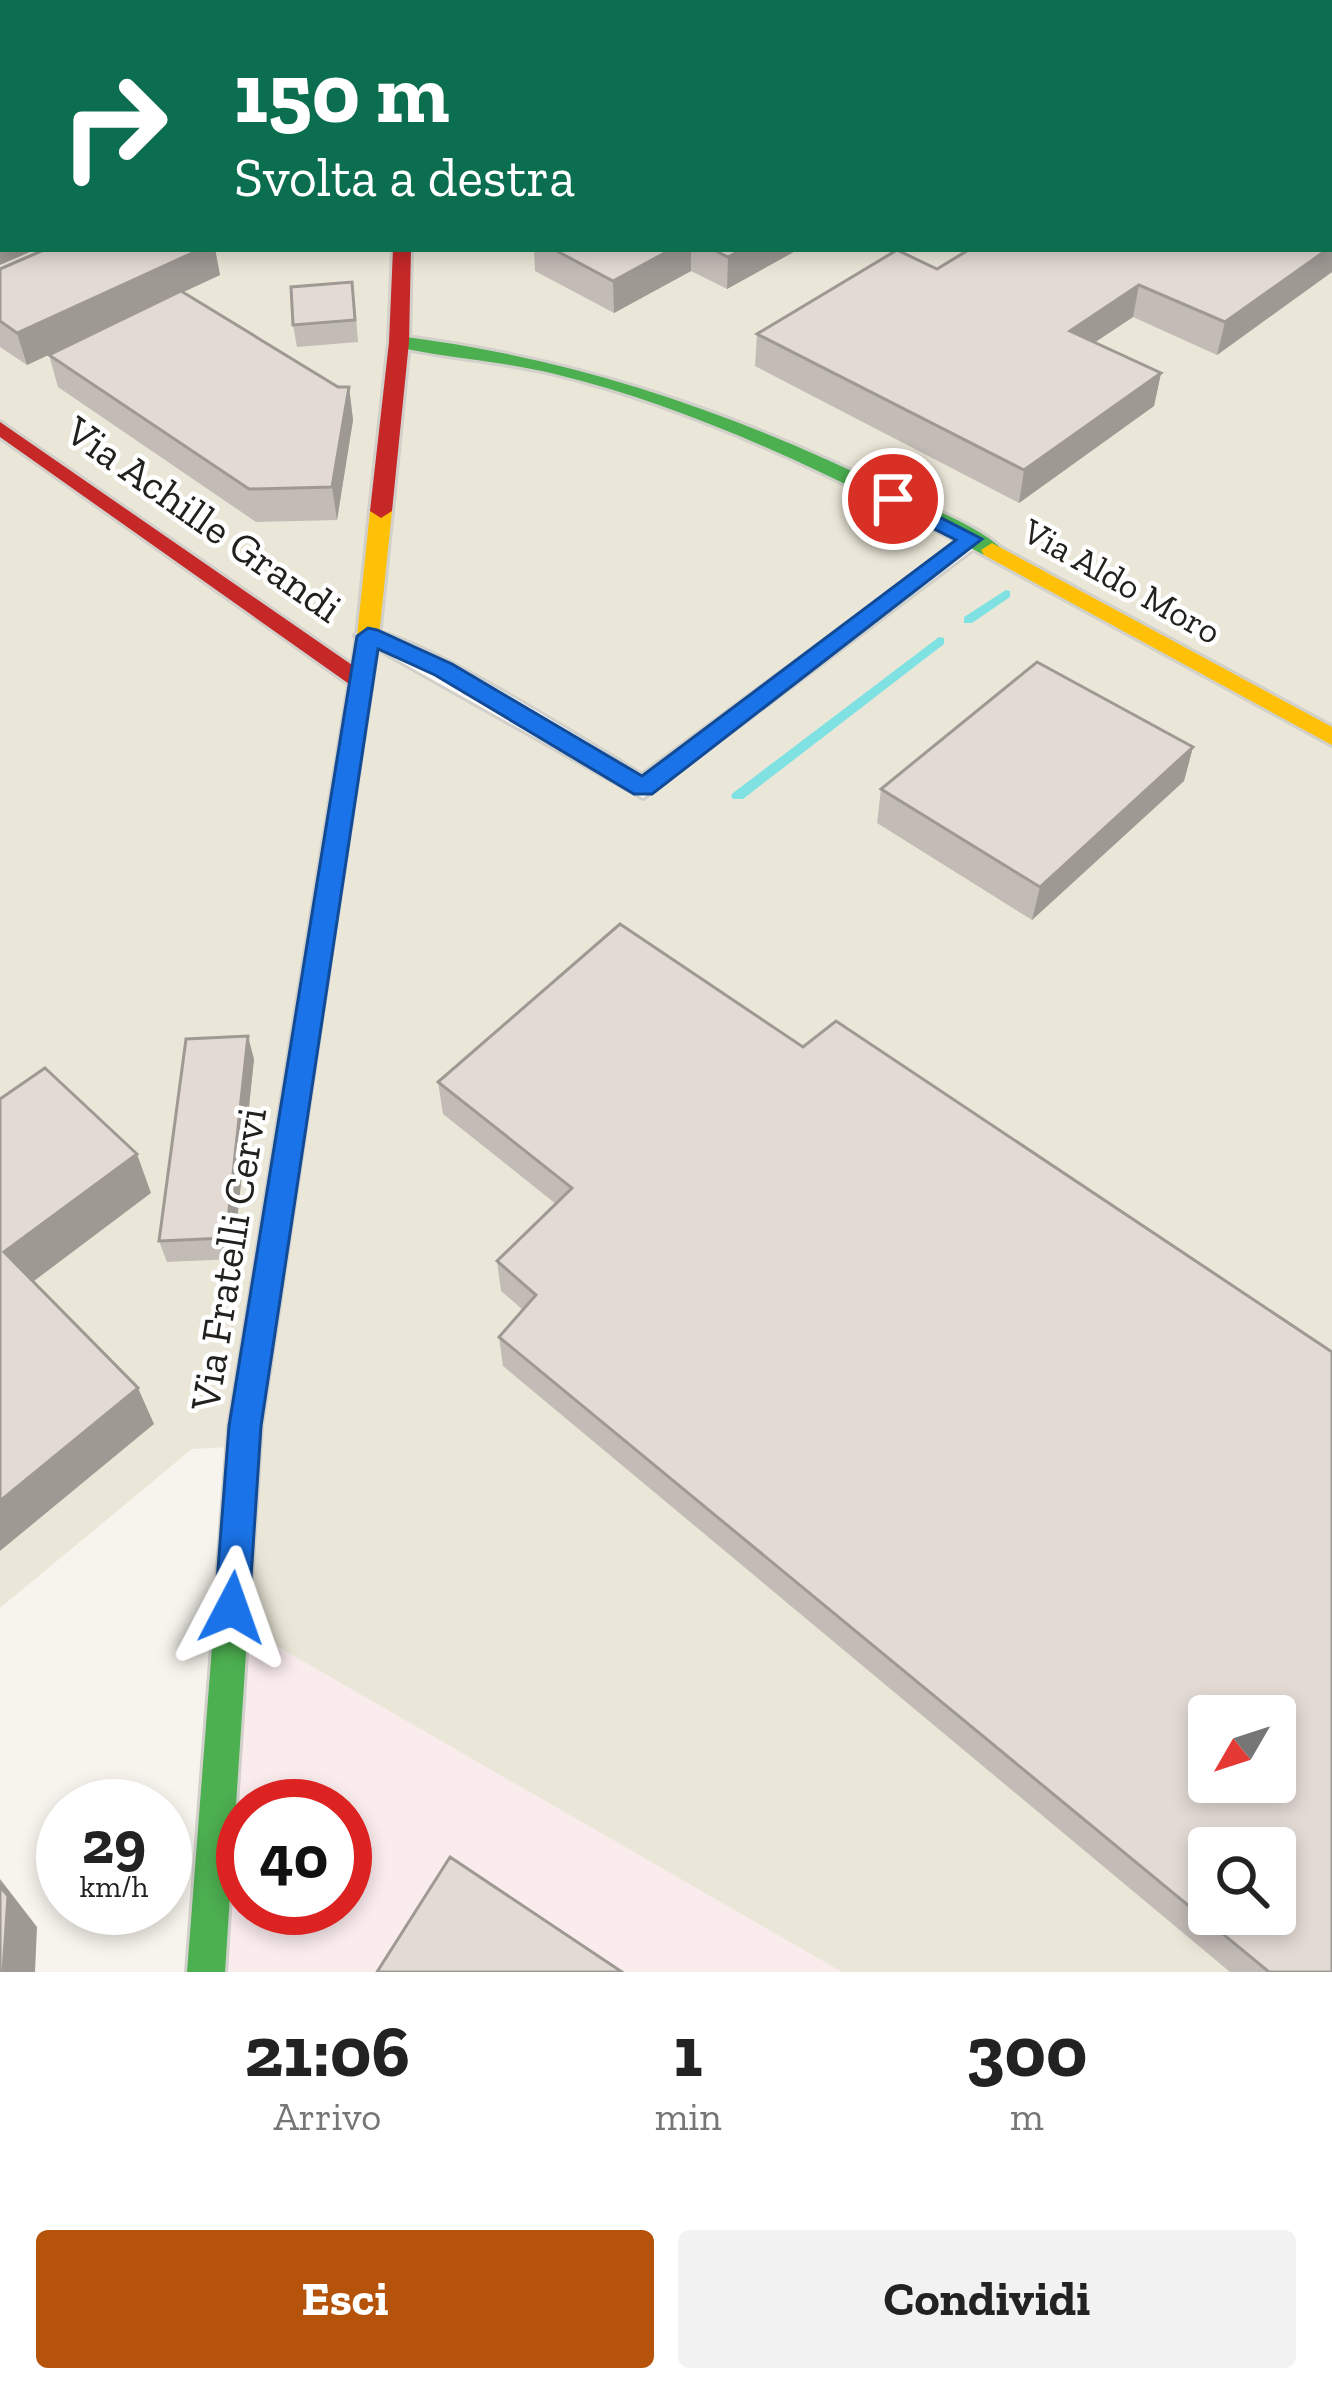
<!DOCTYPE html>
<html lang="it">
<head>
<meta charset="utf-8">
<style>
	:root { --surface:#fff; --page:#f2f2f2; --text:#222; --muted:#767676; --accent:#b45309 }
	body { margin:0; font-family:"Zilla Slab",serif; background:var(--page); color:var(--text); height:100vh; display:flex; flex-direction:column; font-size:45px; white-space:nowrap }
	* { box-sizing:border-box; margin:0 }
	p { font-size:39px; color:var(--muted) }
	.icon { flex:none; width:66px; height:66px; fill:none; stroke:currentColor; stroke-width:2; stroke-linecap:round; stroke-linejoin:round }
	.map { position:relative; height:1972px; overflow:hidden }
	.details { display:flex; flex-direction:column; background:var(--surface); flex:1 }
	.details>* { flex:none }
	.hud { position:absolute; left:0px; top:0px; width:1332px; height:252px; box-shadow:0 6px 18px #0003; background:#0b6e4f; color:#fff; overflow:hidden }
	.needle { width:78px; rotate:231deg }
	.fabs { position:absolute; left:1188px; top:1695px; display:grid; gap:24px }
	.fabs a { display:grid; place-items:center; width:108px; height:108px; border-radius:12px; background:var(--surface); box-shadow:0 6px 18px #0003; font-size:60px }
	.speed { position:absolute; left:36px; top:1779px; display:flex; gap:24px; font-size:60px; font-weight:700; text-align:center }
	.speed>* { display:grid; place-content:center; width:156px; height:156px; border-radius:50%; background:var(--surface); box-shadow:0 6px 18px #0003; line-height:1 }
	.speed small { font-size:30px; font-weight:400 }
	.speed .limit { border:18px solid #d22; background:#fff; color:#111 }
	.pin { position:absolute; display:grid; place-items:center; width:102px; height:102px; color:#fff; margin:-51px; border:6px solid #fff; border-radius:50%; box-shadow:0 3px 12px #0007 }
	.me { position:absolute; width:132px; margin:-66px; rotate:4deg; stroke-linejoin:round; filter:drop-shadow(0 0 9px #0008) }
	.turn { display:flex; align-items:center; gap:42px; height:252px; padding:0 36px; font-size:54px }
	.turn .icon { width:156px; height:156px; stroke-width:2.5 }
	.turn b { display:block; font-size:84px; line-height:102px }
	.eta { display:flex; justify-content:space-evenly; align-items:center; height:204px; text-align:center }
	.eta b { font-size:72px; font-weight:700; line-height:84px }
	.button { display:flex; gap:24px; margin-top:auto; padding:24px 36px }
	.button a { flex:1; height:138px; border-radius:12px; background:var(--accent); color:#fff; font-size:48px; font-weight:700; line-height:138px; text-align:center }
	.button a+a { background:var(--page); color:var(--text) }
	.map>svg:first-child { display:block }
	.commercial { fill:#faebed; fill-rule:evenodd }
	.built { fill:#ebe7d8; fill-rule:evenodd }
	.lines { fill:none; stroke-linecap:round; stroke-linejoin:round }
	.stream { fill:#7fe1e2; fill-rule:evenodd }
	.lane-casing { stroke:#d1d0ca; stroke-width:6 }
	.street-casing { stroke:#d1d0ca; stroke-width:63 }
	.fast-casing { stroke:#d1d0ca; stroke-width:6 }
	.slow-casing { stroke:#d1d0ca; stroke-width:6 }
	.jam-casing { stroke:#d1d0ca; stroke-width:6 }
	.lane { fill:#fefdfc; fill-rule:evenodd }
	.street { stroke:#fefdfc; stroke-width:57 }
	.fast { fill:#4caf50; fill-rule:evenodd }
	.slow { fill:#ffc107; fill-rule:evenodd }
	.jam { fill:#c62828; fill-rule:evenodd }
	.wall { fill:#c3bbb6 }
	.shaded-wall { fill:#9f9994 }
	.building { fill:#e3dad4; stroke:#9f9994; stroke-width:3; fill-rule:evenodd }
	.route { fill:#1a73e8; stroke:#114b97; stroke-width:3 }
	.labels { text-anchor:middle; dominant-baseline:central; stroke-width:9; stroke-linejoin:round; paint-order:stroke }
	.far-street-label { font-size:36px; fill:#23211d; stroke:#fff }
	.street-label { font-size:42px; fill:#23211d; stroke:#fff }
</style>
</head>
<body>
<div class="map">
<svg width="1332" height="1972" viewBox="0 0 1332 1972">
	<rect width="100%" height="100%" fill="#f6f4ec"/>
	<path class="commercial" d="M247,1629L842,1972H221ZM243,1806H345V1908H243Z"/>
	<path class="built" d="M0,0H1332V1972H842L247,1629L256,1446L192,1449L0,1608V39L3,249H1329V3H3V18ZM1209,1716H1275V1782H1209ZM1209,1848H1275V1914H1209Z"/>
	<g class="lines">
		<path class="stream" d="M1006,590L1010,591V597L972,623H964V617Z
			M939,637L944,638V644L743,799H733L731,796L733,793Z"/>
		<defs>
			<path id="lane" d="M971,532L983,539L980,544L643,798L355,636L359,630C397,620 598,749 642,775Z"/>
			<path id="street" d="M460,3L462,0"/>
			<path id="fast" d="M399,336C580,359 735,413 898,493C930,509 978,525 1003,550L1000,555H984C847,483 707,411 555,374C501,361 446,358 392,346L389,342Z
				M317,951L330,961L261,1426L225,1972H187L229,1426L304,961Z"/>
			<path id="slow" d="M381,504L392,511L379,636L330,961L317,971L304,961L357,636L370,511Z
				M992,543L1332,727V745L984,555L981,550Z"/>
			<path id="jam" d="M393,249H411L409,342L392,511L381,518L370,511L389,342Z
				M0,422L368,676L372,681L368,686H352L0,437Z"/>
		</defs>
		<use href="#lane" class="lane-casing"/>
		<use href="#street" class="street-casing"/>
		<use href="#fast" class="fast-casing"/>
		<use href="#slow" class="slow-casing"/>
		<use href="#jam" class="jam-casing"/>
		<use href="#lane" class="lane"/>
		<use href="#street" class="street"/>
		<use href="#fast" class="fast"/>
		<use href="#slow" class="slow"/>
		<use href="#jam" class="jam"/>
	</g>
	<path class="wall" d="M489,0H833L840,3H490Z
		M1332,231V272L1217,355L1133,317L1095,342L1161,373L1154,406L1019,503L755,366L757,334L937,269Z
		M46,249H215L220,275L183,292L338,387H349L353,420L337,520L256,522L58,387L49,355L52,353L27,365L0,347V269Z
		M534,249H799L727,289L691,271L614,313L535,271Z
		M355,305L358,342L297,347L293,325Z
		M1193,747L1184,781L1032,920L877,823L881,789Z
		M620,924L1332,1972H1230L503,1366L499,1337L523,1310L501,1291L497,1261L556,1204L443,1114L438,1082Z
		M254,1059L233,1259L167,1262L159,1241Z"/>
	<path class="shaded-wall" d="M567,0H637L630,3H560Z
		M3,228V249H37L0,265V229Z
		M1332,246V272L1217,355L1225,322Z
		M201,249H215L220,275L27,365L17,333Z
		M672,249H691V271L614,313L613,281Z
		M743,249H799L727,289L728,257Z
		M1139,285L1133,317L1064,363L1070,331Z
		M1161,373L1154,406L1019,503L1024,470Z
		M349,387L353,420L337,520L332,487Z
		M1193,747L1184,781L1032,920L1040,887Z
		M248,1036L254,1059L233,1259L226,1238Z
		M137,1154L151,1193L22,1290L4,1252Z
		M138,1388L154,1424L0,1551V1501Z
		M0,1879L37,1927L35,1972H3Z"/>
	<path class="building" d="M241,0H370L374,2L234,3Z
		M539,0H567L560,3H545Z
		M631,0H833L840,3H624Z
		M0,116L3,118V228L0,229Z
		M1329,230L1332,231V246L1329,248Z
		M46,249H201L17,333L0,321V269Z
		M553,249H672L613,281Z
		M712,249H743L728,257Z
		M970,249H1328L1225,322L1139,285L1070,331L1161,373L1024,470L757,334L897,250L937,269Z
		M352,282L355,320L293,325L291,287Z
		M181,291L338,387H349L332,487L249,489L49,355Z
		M1037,662L1193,747L1040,887L881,789Z
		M620,924L803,1047L836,1021L1332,1352V1972H1269L499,1337L536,1295L497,1261L572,1188L438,1082ZM1209,1716H1275V1782H1209ZM1209,1848H1275V1914H1209Z
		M248,1036L226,1238L159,1241L186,1039Z
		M45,1068L137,1154L4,1252L138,1388L0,1501V1099Z
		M450,1857L622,1972H377Z
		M0,1886L8,1896L3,1972H0Z"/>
	<path class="route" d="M893,493L982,539L652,794H634L435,675L378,649L261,1426L249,1608L244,1620L232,1625L220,1620L215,1608L229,1426L357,636L368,628L377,630L452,664L642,776L956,540L885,504V495Z"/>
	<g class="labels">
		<g class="far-street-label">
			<text transform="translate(1122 581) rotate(29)">Via Aldo Moro</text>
		</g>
		<g class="street-label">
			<text transform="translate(204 519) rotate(35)">Via Achille Grandi</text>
			<text transform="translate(228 1259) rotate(-81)">Via Fratelli Cervi</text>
		</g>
	</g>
</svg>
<div class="fabs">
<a><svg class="needle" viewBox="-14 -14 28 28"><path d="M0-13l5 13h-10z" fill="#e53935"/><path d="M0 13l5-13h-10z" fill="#767676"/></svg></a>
<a><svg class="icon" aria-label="search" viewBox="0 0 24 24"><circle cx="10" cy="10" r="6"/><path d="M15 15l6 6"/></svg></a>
</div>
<div class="speed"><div>29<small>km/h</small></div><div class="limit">40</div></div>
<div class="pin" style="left:893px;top:499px;background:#d93025"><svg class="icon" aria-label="arrive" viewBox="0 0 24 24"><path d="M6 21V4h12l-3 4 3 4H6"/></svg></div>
<svg class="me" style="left:232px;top:1608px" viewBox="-20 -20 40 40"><path d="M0-17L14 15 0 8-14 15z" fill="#1a73e8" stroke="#fff" stroke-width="4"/></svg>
<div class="hud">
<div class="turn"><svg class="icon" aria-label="right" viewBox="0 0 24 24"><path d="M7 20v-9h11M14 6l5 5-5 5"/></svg><div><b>150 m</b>Svolta a destra</div></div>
</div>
</div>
<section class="details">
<div class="eta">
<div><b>21:06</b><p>Arrivo</p></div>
<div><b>1</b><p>min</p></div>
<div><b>300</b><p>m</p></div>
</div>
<div class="button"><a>Esci</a><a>Condividi</a></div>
</section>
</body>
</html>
